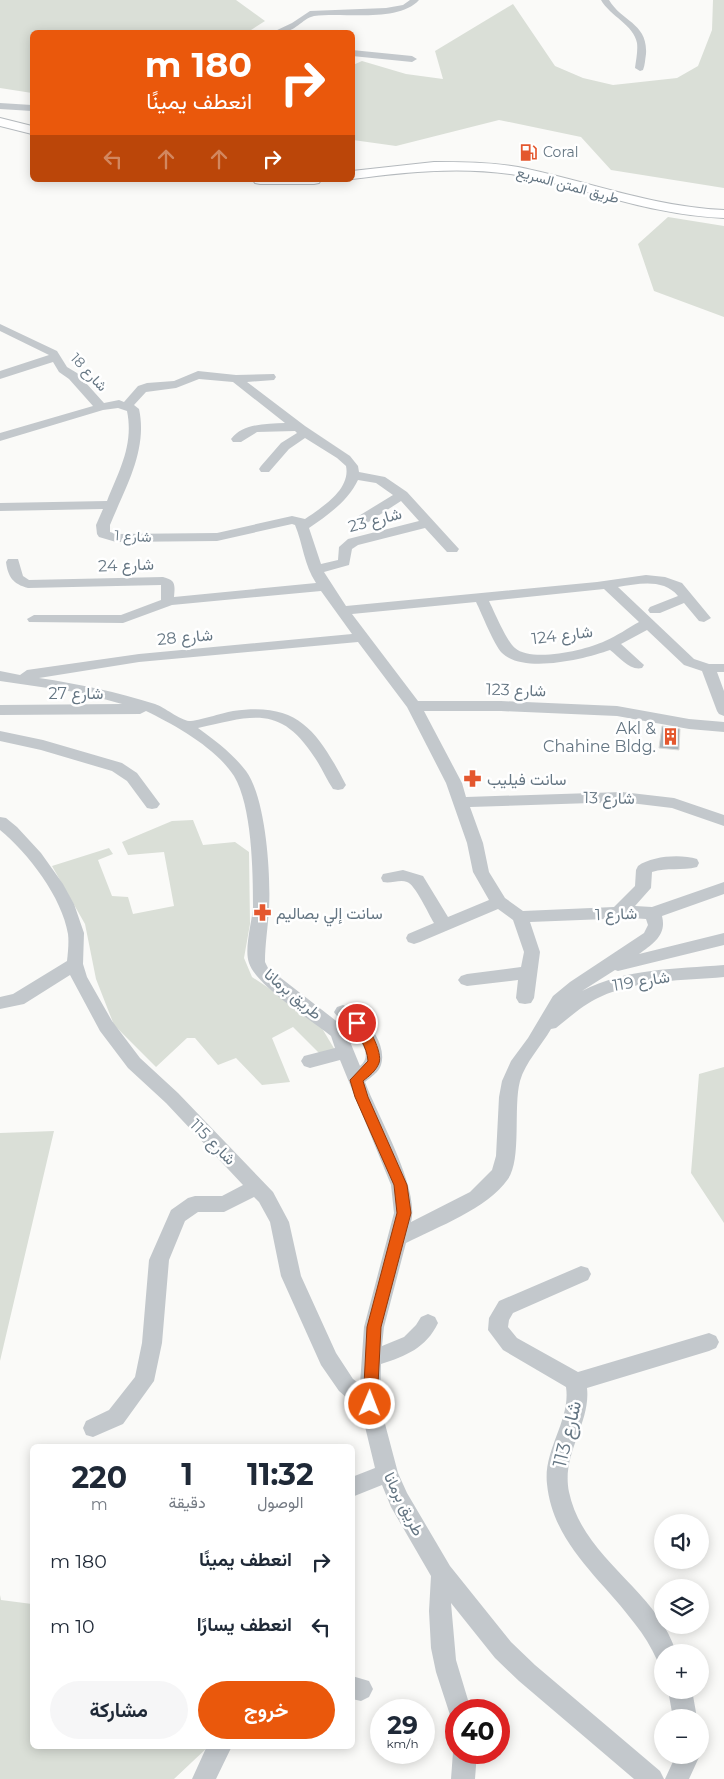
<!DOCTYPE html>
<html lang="ar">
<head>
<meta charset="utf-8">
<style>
	:root { --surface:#fff; --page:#f6f6f7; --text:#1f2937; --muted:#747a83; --accent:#ea580c }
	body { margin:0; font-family:Montserrat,Vazirmatn,sans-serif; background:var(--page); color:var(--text); direction:rtl; height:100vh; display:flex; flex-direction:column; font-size:19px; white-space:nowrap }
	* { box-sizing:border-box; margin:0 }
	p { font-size:16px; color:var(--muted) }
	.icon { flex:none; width:28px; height:28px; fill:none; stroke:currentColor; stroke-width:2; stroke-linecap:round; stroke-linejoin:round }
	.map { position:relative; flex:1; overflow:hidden; direction:ltr }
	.sheet { position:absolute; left:30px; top:1444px; width:325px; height:305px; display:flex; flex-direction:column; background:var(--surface); border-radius:8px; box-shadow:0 2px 12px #0003; direction:rtl }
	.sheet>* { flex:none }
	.top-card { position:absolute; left:30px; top:30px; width:325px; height:152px; border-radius:8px; box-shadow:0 2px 12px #0003; direction:rtl; background:#ea580c; color:#fff; overflow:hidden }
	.fabs { position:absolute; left:654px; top:1514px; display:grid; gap:10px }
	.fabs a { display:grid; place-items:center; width:55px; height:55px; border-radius:50%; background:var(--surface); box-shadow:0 2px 12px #0003; font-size:25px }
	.speed { position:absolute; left:370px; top:1699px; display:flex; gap:10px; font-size:25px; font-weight:700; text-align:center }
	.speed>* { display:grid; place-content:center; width:65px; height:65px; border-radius:50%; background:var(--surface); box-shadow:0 2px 12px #0003; line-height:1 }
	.speed small { font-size:12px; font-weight:400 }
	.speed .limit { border:8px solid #d22; background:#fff; color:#111 }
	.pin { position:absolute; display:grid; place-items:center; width:42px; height:42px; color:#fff; margin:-21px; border:2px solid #fff; border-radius:50%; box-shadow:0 1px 5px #0007 }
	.me { position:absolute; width:55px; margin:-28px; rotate:1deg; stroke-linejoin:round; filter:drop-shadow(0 0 4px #0008) }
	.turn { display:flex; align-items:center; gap:18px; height:105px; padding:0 20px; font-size:22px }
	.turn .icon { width:65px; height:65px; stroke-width:2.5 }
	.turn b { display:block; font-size:35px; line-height:42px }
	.lanes { display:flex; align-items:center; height:48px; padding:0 20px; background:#0003; justify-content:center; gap:25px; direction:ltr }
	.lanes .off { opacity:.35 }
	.eta { display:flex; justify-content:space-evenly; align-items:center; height:85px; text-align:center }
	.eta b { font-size:30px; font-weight:700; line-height:35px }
	.primary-button { display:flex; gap:10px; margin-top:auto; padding:10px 20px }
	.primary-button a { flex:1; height:58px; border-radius:30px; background:var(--accent); color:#fff; font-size:20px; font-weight:700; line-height:58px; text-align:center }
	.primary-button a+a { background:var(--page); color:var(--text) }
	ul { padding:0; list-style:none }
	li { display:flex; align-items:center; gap:15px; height:65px; padding:0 20px }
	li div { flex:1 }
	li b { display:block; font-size:19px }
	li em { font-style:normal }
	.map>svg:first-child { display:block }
	.green { fill:#dadfd7 }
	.building { fill:#aab3b9; stroke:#dcdcda }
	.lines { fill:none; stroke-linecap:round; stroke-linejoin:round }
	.highway-casing { stroke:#b4b9bd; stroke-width:2 }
	.minor { fill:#c3c8cc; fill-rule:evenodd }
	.highway { fill:#fff; fill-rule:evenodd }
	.route { fill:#ea580c; stroke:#983908 }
	.labels { text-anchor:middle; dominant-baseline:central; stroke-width:5; stroke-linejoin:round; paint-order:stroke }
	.far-poi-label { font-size:14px; fill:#657683; stroke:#fff; text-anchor:start }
	.far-street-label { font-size:14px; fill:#657683; stroke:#fff }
	.street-label { font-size:16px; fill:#657683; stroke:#fff }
	.poi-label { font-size:16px; fill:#657683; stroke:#fff; text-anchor:start }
	.near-street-label { font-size:19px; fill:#657683; stroke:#fff }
</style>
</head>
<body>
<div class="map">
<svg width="724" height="1779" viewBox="0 0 724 1779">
	<rect width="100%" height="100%" fill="#fafaf8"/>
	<path class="green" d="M0,0H236L265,21L248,32H32V93L0,88Z
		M713,0H724V188L611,170L581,137L499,120L396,146L353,140V65L362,61L406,74L443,79L435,51L513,4L555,66L583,78L613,85L677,78L698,66L712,30Z
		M668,217L724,226V317L654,291L638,244Z
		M193,820L203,845L235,842L249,852L250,924L244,958L252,977L317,1020L335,1050L320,1054L293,1027L272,1038L290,1082L262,1085L236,1058L218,1065L195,1038H187L156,1067L114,1025L96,979L85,924L52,866L109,848L113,854L98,860L112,896L128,897L133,914L174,906L164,852L128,855L122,842L172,821Z
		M724,1067V1223L691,1173L699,1074Z
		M54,1131L0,1361V1133Z
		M0,1595L1,1600L32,1604V1746H209L174,1779H0Z"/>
	<path class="building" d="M662,726L680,729L679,750L659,748Z"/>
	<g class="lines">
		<defs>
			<path id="highway" d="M0,118L32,126V134L0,126Z
				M434,162C462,162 490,162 518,167C588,181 652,207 724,210V218C648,215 588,188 516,175C461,166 407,172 352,179V171Z
				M253,180H321L319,183L314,184H260L255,183Z"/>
		</defs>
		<use href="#highway" class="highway-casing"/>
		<path class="minor" d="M410,0H419C398,23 344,12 314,16C300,19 296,35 273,32L292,23L310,11L386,8L403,5Z
			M601,0H609C622,22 648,23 646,54C645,60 645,65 643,70L640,71L635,68C636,60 638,51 637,43C634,25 610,16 601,0Z
			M352,50L412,56L417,59L412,62L352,56Z
			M0,103L32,105V111L0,109Z
			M0,324L57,351L67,367L77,373L104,403L119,400L124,402L138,386L147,383L174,381L198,371L236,375L274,374L276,377L274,380L247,382L305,426L350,456L358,466L359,472L385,477L407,492L459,549L457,552H447L425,528L358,545L352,549L349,565L324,572L346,606L597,582L646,575L665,577L682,583L711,618L704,622L699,621L684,603L660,613H650L648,610L650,607L678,596C663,578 638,584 618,587L694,659L709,664H724V672H717L724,691V716L719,714L717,711L702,671L684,665L647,630L621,644L644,665L642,668C630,671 619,657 610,650C585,659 524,674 502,653C494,645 482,614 476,602L352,614L418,701H501L617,706L689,719L724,722V732L689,729L617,716L501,711H424L462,783L466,797L622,792L674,798L724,815V826L672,808L622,802L470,807L483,843L489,872L505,898L523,911L614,907L635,886L636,870L638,866C652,856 680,854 697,859L699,863L697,867C682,871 667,867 652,872L651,888L635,906L652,907L724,882V894L662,916C667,935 653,944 639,954L724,933V945L618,971L615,970L582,991C626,968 676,969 724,965V977C683,981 638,979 600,997C584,1004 570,1017 556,1028L551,1029C541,1046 525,1063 520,1081C513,1107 522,1159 508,1179C487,1209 437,1227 406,1243L384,1327L382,1346L404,1337L416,1325L421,1317L428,1314L435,1317L438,1323C426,1348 406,1356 381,1364L380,1405L398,1473L407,1493L450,1566L511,1642L535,1665L660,1771L664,1779H634L519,1681L495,1658L451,1603L456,1660L471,1710H456V1720L451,1718L436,1672L431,1648L429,1611L431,1576L391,1507L382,1485L352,1497V1477L375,1468L361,1410L339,1391L321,1365L281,1276L270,1222L259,1202L254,1197L224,1212H198L185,1221L169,1260L162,1343L154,1381L123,1424L93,1437L86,1435L83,1428L86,1421L109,1410L135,1377L142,1343L149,1260L171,1210L188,1198L195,1196H222L243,1185L166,1103L128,1068L100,1031L70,975L24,1004L0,1009V997L13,994L67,961C68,952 69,942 68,934C62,897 28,853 0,830V817L6,818L17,827L41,853L63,884L74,904L84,933L83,964L87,977L112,1021L140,1058L178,1093L273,1192L289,1222L301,1276L336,1353L353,1379L360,1384L364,1327L394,1213L391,1185L340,1060L310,1068L304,1066L301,1061L304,1056L335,1048L331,1036C311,1020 256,985 249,963C244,949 252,922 253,907C253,871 252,806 234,776C216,748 175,725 146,711L140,714L0,715V705L122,704L82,693L0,681V671L20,675L27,670L139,654L352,634L321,591L172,605L123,623L29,622L27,619L34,615H121L161,600V585L28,588C13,584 8,577 6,562L8,559H18L23,576L29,580L163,577C176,580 175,585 174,597L316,583C304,565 303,544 295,525L292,524L217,541L116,542L99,537L97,534L96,525L103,509L0,511V503L107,501C119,471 134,445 127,411L118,408L103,410L0,441V433L93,406L69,379L59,372L53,362L0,379V371L49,355L0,331ZM199,379L233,382L285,423C266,424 243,423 231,439L233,442H241L257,432L295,431L297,433L281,443L261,466L259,469L261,472H269L289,449L305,438L337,458L346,466C351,490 321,508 305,519L292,516L217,533L117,534L110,532V525C125,488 148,450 139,409L134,405L146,392L176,388ZM358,480L376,483L393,495L357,517L355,520L357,523H367L401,501L419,521L348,539L339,547L338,560L321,564L309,528C328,515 348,501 358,480ZM604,589L639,622C628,628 617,636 605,641C586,650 532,663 515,648C507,642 494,611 489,601ZM358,642L407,707L446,783L467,843L473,872L489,900L448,917L423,876L403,870L383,874L381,878L383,882C391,884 400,879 407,882C415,884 429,915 434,923L408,934L406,938L408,942L414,944L420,942L498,909L513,920L524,952L521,967L467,974L461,976L458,980L461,984L467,986L518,980L516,998L519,1003L525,1004L531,1003L534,998L540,952L530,922L631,918L646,919L648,925L644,933L570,982L553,996L528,1038L511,1061L502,1081L499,1097L496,1156L492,1170L470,1192L411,1222C420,1188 378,1117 365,1082C371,1077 379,1072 381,1065C388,1043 363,1012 343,1005L337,1007L334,1012C342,1025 380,1049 360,1066L344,1027L268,968L265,962C265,944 268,927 269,909C271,875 266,798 246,771C233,754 216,741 198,728C254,715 281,705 315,758C322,768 326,779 333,789L338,790L343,789L346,785C318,732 299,701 233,711C221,713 199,721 189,721C180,720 164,707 155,704C117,692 79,684 39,678L139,662Z
			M0,731L43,740L122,763L137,773L160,804L157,808L152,809L147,808L127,781L112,771L41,750L0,741Z
			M581,1266L588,1268L591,1274L588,1280L513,1313L509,1320L508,1327L517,1338L578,1372L709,1333L716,1336L719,1342L716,1348L709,1351L587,1388C591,1423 561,1454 569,1492C583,1559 657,1590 676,1652H662V1662L657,1660C651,1647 644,1635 635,1624C602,1579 553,1544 547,1484C543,1450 571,1420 566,1387L503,1350L488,1330L489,1318L499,1301Z
			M352,1676L369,1681L373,1689L369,1697L361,1701L352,1699Z
			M668,1690H692L697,1718H673Z
			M456,1745V1752H477L475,1779H451L453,1752Z
			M207,1746H232L216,1779H192Z
			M676,1755H700L689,1779H665Z"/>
		<use href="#highway" class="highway"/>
	</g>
	<path class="route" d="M357,1018C368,1022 383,1053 379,1063C376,1071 369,1076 363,1081L368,1097L407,1185L411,1213L381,1327L377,1404L375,1409L370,1411L365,1409L363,1404L367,1327L397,1213L394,1185L355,1097L350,1080L368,1061C367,1046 358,1036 351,1023L353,1020Z"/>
	<defs>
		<symbol id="fuel-bare" viewBox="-9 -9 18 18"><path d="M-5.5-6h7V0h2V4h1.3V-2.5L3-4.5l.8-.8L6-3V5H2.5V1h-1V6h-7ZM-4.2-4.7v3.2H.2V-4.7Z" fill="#e4572e" stroke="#fff" stroke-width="2.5" paint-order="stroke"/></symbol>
		<symbol id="building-bare" viewBox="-9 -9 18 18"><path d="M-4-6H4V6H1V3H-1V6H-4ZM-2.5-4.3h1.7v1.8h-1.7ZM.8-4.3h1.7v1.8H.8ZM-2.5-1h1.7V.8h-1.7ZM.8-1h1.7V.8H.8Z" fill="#e4572e" stroke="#fff" stroke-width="2.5" paint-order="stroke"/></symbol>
		<symbol id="pharmacy-bare" viewBox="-9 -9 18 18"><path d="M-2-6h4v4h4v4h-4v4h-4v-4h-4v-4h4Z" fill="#e4572e" stroke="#fff" stroke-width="2.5" paint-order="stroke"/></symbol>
	</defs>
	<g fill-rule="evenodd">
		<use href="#fuel-bare" x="516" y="140" width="25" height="25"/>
		<use href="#building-bare" x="658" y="724" width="25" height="25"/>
		<use href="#pharmacy-bare" x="460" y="766" width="25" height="25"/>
		<use href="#pharmacy-bare" x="250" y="900" width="25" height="25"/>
	</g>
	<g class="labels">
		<g class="far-poi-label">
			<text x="543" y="152">Coral</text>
		</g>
		<g class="far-street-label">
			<text transform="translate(568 185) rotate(15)">طريق المتن السريع</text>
			<text transform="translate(89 372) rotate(47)">شارع 18</text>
			<text transform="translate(133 536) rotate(3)">شارع 1</text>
		</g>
		<g class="street-label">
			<text transform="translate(375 520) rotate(-15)">شارع 23</text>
			<text transform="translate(126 565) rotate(-2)">شارع 24</text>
			<text transform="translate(562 635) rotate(-7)">شارع 124</text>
			<text transform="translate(185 637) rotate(-5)">شارع 28</text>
			<text transform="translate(516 690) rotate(2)">شارع 123</text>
			<text x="76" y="693">شارع 27</text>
			<text transform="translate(609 798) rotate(1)">شارع 13</text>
			<text transform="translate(616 914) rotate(-2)">شارع 1</text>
			<text transform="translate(641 981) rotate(-9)">شارع 119</text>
			<text transform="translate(293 994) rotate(40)">طريق برمانا</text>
			<text transform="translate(213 1142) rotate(45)">شارع 115</text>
			<text transform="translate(404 1504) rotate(63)">طريق برمانا</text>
		</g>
		<g class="poi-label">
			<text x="656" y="728" text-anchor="end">Akl &amp;<tspan x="656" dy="18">Chahine Bldg.</tspan></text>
			<text x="487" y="779">سانت فيليب</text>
			<text x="276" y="913">سانت إلي بصاليم</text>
		</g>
		<g class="near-street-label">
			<text transform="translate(567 1434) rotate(-76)">شارع 113</text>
		</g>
	</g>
</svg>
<div class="fabs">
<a><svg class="icon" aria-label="sound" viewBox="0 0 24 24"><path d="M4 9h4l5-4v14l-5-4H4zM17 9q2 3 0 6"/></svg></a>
<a><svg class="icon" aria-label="layers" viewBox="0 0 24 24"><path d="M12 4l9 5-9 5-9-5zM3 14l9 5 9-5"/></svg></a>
<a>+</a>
<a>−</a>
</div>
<div class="speed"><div>29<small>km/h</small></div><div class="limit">40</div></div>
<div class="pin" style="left:357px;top:1023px;background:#d93025"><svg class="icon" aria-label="arrive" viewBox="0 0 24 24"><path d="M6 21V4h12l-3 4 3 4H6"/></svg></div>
<svg class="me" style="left:370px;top:1404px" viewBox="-20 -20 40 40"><circle r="17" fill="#ea580c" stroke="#fff" stroke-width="3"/><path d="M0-11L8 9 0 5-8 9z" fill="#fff"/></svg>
<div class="top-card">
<div class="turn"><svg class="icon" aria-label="right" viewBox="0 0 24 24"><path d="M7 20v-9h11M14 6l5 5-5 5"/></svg><div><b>180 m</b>انعطف يمينًا</div></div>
<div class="lanes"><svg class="icon off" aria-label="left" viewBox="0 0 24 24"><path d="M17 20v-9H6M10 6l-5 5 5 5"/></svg><svg class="icon off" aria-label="ahead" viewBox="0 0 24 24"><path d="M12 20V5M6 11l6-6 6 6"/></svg><svg class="icon off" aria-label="ahead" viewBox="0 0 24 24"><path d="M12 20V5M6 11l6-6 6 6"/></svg><svg class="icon" aria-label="right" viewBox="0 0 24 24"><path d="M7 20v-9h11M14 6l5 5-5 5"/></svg></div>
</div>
<section class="sheet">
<div class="eta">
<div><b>11:32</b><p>الوصول</p></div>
<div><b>1</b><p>دقيقة</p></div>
<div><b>220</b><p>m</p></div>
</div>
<ul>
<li><svg class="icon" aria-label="right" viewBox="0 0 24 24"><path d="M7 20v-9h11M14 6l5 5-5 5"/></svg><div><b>انعطف يمينًا</b></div><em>180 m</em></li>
<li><svg class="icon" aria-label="left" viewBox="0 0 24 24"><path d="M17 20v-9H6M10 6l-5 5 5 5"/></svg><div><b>انعطف يسارًا</b></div><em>10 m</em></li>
</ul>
<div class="primary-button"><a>خروج</a><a>مشاركة</a></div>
</section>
</div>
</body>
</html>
